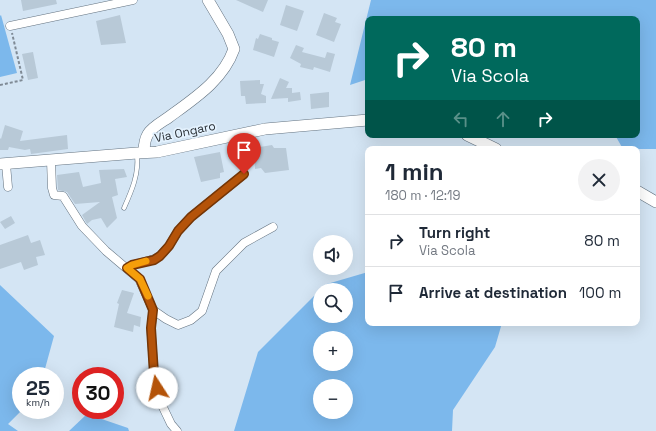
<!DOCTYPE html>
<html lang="en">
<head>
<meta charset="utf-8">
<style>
	:root { --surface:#fff; --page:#f2f2f3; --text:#1f2937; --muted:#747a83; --line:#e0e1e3 }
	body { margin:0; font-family:"Space Grotesk",sans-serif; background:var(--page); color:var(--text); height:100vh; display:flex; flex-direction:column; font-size:15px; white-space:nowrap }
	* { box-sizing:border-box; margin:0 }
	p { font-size:13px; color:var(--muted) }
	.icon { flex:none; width:22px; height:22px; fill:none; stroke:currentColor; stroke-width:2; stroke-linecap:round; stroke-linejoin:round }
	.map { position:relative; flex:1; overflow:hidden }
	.details { position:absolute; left:365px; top:146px; width:275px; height:180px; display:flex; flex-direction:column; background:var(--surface); border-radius:8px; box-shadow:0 4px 16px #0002 }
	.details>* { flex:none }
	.banner { position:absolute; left:365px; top:16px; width:275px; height:122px; border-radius:8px; box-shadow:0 4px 16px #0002; background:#00695c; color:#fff; overflow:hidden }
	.controls { position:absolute; left:313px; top:235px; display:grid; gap:8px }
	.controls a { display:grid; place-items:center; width:40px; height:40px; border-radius:50%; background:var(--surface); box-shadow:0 4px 16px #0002; font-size:20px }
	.speed { position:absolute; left:12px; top:367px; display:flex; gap:8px; font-size:20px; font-weight:700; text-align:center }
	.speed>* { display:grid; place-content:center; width:52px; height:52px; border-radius:50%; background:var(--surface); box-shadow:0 4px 16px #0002; line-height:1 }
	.speed small { font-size:10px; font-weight:400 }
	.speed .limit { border:6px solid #d22; background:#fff; color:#111 }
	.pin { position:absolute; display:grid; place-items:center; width:34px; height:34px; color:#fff; margin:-41px -17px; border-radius:50% 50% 50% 0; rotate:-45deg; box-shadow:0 0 4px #0007 }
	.pin .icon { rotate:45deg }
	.me { position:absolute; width:44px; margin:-22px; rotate:350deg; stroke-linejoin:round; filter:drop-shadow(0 0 3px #0008) }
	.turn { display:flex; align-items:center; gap:14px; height:84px; padding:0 20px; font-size:18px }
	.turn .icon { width:52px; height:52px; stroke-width:2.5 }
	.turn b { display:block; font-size:28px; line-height:34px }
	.lanes { display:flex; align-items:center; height:38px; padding:0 20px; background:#0003; justify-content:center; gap:20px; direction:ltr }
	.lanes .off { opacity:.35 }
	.round { display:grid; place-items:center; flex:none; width:42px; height:42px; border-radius:21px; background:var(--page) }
	.overview { display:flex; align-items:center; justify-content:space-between; height:68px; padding:0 20px }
	h1 { font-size:24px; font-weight:700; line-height:30px }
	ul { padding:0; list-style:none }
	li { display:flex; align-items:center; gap:12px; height:52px; padding:0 20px; border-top:1px solid var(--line) }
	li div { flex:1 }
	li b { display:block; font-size:15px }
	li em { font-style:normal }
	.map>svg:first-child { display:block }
	.green { fill:#7cb8ec; fill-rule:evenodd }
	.building { fill:#b8c9d7 }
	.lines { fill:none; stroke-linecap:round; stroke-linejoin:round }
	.lane-casing { stroke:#647380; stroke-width:5 }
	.street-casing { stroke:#647380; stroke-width:9 }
	.secondary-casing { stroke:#647380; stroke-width:12 }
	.path { stroke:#7f8a95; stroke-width:2; stroke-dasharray:3 2; stroke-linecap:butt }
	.lane { stroke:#fff; stroke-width:4 }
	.street { stroke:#fff; stroke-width:8 }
	.secondary { stroke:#fff; stroke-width:11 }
	.route-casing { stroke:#753606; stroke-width:10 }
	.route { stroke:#b45309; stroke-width:7 }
	.slow { stroke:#f59e0b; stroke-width:7 }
	.labels { text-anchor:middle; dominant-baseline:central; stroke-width:3.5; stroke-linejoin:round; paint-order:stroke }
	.street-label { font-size:12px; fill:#292f35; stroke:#e4f2fe }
</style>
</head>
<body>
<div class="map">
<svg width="656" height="431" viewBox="0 0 656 431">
	<rect width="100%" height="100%" fill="#d4e5f4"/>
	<path class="green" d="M371,0H656V149H623L615,135H637V19H368V79L350,85Z
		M1,15L17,73L0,77V16Z
		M368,272V323H502L495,347L453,410L452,431H234L258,352L320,290V316H346V290H320L327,284ZM320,338H346V364H320ZM320,386H346V412H320Z
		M0,285L54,336L43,376H21L22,410L8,424L18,431H0Z
		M87,414L128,428L129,431H69Z"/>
	<path class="building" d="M21,0H56L57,4L23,11Z
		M236,0H268L263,12Z
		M286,5L304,11L297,31L280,25Z
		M324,13L337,18L335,22L341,24L334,42L316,35Z
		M120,15L126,43L101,45L96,21Z
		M260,34L272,38V40L279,42L274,57L253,50L256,38L258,39Z
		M296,45L304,48L302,52L325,58L327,52L335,54L330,72L314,67L313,70L300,67L301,64L290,58Z
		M33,52L38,78L28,80L22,54Z
		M280,78L289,82L286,88H292V93L300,92L301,100L288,102V98L271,99Z
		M260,80V84H264L261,94L266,96V103L246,104L245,96H241L240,81Z
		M329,92V107L311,109L310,94Z
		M5,125L23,131L20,141L67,135L68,149L31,154L30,149L25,150L9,147L8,150H0V138L1,139Z
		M272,145L274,148H286L289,170L265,173L261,168L255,169L254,148Z
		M220,152L224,172L220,173V178L201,182L194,157Z
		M124,169L127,177L115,179L118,195L112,197L117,218L107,228L101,218L92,220L87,224L82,215L100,202L75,204L67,192L58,190L57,175L79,172L83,187L101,183L99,170Z
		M11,216L15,223L5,229L0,222Z
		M28,235L31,243L40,240L45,255L36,257L38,265L24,270L21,262L0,269V245Z
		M122,290L134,293L127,313L141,317L140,327L134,325L133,332L114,327L119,304L117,303Z"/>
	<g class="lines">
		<defs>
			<path id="lane" d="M124,208C132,190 139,174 137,155"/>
			<path id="street" d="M10,26L133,0
				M51,161L52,188L54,195L63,196L82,226L106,251L139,279L153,310L151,329L154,374L160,401L171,424L177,431
				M6,164L8,187
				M127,268L132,265L154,259L160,256L169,246L178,231L191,217L244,174
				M153,310L166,319L178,325L191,320L202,311L216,271L244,243L273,227"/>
			<path id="secondary" d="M467,135L496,149
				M144,152C144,147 145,139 148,134C152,127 162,122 169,117C195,98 223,80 234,49L228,34L208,0
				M0,164L137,153L157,152L265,129L368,120
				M637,191L656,202"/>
		</defs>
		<use href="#lane" class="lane-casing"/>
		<use href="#street" class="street-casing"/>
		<use href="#secondary" class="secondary-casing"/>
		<path class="path" d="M0,85L23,80L12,33"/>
		<use href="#lane" class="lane"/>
		<use href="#street" class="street"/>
		<use href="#secondary" class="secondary"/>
	</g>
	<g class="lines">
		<defs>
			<path id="route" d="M157,388L154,374L151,328L153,310L140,279L127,268L132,265L154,260L160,256L169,246L178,231L191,217L244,174"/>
		</defs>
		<use href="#route" class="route-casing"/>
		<use href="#route" class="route"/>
		<path class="slow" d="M146,261L132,265L127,268L140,279L148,296"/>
	</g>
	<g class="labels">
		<g class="street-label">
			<text transform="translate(185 132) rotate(-12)">Via Ongaro</text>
		</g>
	</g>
</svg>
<div class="controls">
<a><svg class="icon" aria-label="sound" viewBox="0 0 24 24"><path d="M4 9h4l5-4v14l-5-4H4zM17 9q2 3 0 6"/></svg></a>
<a><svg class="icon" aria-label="search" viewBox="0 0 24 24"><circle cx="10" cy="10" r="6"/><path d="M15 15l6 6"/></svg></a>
<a>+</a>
<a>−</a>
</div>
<div class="speed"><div>25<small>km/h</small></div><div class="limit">30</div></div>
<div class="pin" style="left:244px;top:174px;background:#d93025"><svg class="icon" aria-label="arrive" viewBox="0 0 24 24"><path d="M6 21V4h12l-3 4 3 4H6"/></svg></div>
<svg class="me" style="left:157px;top:388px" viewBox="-20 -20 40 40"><circle r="19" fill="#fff"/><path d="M0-13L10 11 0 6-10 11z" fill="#b45309"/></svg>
<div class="banner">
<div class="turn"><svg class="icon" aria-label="right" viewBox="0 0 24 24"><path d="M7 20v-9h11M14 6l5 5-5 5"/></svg><div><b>80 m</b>Via Scola</div></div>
<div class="lanes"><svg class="icon off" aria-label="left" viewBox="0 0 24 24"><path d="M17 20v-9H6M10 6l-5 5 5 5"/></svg><svg class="icon off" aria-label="ahead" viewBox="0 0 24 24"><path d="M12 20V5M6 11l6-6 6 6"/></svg><svg class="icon" aria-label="right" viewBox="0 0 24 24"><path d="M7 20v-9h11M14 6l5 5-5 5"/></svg></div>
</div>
<section class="details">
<div class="overview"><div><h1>1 min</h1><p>180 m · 12:19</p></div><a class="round"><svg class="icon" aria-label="close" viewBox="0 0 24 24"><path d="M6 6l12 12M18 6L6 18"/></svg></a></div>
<ul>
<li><svg class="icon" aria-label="right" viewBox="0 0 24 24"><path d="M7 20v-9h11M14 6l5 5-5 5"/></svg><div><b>Turn right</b><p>Via Scola</p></div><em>80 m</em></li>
<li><svg class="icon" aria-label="arrive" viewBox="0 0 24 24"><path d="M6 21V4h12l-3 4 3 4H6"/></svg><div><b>Arrive at destination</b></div><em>100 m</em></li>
</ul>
</section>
</div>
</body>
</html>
